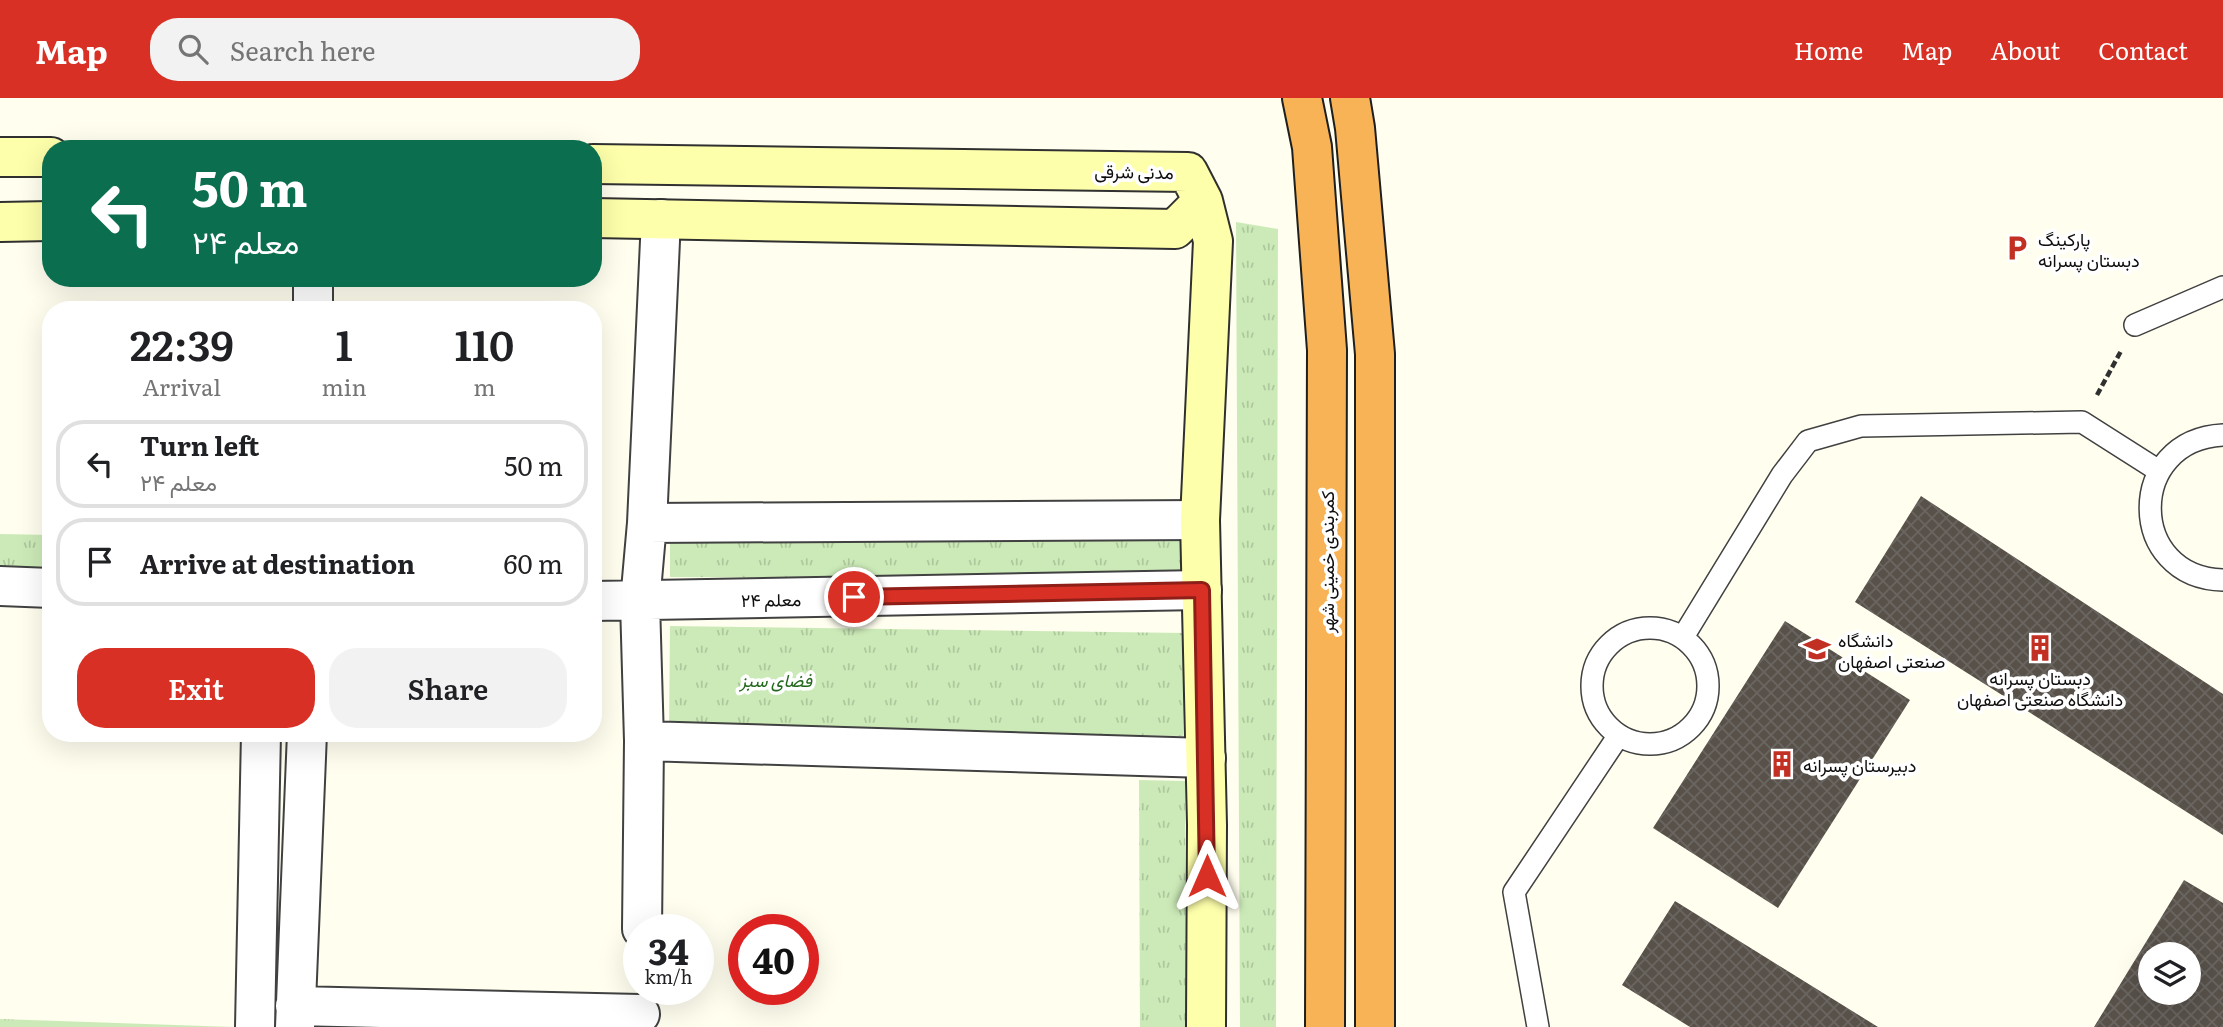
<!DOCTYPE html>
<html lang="en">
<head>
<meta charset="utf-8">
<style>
	:root { --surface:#fff; --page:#f2f2f2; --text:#202124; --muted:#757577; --line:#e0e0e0; --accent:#d93025 }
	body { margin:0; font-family:Literata,Vazirmatn,serif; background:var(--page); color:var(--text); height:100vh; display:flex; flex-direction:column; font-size:26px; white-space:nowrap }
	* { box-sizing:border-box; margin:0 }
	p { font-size:23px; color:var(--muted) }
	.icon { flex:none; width:38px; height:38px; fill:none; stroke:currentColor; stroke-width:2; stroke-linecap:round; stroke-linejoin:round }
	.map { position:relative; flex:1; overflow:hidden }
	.sheet { position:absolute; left:42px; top:203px; width:560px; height:441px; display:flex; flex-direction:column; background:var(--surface); border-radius:28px; box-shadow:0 7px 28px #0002 }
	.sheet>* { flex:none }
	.banner { position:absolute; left:42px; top:42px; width:560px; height:147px; border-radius:28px; box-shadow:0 7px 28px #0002; background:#0b6e4f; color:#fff; overflow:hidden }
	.buttons { position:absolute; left:2138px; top:844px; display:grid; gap:14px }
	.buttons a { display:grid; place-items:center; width:63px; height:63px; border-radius:50%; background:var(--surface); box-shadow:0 7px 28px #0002; font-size:35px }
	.speed { position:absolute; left:623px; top:816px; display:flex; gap:14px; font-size:35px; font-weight:700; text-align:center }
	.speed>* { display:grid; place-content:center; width:91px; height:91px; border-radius:50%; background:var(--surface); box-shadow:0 7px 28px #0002; line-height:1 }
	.speed small { font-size:18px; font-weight:400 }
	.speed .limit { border:10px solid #d22; background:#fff; color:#111 }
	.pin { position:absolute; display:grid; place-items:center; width:60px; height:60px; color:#fff; margin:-30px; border:4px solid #fff; border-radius:50%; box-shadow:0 2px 7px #0007 }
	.me { position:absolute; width:77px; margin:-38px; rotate:0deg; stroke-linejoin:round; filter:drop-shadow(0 0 5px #0008) }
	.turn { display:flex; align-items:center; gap:24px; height:147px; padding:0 35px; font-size:32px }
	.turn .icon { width:91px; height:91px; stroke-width:2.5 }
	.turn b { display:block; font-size:49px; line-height:60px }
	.eta { display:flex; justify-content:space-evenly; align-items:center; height:119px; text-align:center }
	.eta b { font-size:42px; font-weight:600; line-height:49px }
	.button { display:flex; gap:14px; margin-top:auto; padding:14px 35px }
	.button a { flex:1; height:80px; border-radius:28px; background:var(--accent); color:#fff; font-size:28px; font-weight:600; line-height:80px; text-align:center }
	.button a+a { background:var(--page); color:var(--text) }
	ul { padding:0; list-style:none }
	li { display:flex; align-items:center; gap:21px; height:88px; margin:0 14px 10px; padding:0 21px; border:4px solid var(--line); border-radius:28px }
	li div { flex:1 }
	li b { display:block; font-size:26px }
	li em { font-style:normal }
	header { display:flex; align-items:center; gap:42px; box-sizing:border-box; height:98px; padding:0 35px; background:var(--accent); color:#fff }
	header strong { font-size:33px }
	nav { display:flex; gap:38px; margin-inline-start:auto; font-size:24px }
	.search { width:490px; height:63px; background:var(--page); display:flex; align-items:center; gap:18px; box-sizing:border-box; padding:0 24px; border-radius:28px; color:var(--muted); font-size:26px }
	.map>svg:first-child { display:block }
	.park { fill:url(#park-tufts) }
	.building { fill:url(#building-cross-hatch); fill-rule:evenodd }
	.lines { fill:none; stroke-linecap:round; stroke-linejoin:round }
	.lane-casing { stroke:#414141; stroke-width:24 }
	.street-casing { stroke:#414141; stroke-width:42 }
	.secondary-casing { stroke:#303030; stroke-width:42 }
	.highway-casing { stroke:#1f1f1f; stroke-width:42 }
	.path { stroke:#303030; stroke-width:4.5; stroke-dasharray:7 3.5; stroke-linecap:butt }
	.lane { stroke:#fff; stroke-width:21 }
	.street { stroke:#fff; stroke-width:38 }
	.secondary { stroke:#feffaa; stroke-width:38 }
	.highway { stroke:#f7b355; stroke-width:38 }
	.route-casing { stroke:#8d1f18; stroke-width:18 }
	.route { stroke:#d93025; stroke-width:12 }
	.labels { text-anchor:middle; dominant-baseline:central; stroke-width:7; stroke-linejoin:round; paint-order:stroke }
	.street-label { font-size:18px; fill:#0e0e0e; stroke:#fff }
	.poi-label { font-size:18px; fill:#0e0e0e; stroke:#fff; text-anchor:start }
	.park-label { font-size:18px; font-style:italic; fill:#23681c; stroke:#fff }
</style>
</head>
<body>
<header>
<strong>Map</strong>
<div class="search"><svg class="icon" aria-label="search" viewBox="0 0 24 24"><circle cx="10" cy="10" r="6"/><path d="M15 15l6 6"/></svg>Search here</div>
<nav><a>Home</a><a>Map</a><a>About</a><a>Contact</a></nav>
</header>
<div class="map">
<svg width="2223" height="929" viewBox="0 0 2223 929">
	<defs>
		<pattern id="park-tufts" width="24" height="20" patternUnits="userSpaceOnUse" patternTransform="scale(1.75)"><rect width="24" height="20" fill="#cceab8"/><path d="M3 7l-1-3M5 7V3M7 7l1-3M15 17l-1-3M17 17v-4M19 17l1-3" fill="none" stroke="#aec89d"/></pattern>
		<pattern id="building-cross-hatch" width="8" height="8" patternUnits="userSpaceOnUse" patternTransform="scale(1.75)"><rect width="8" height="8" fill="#57514a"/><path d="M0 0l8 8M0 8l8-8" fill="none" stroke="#6a6560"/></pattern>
	</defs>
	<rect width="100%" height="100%" fill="#fffeef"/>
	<path class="park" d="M1236,124L1278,131L1276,929H1240Z
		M670,433L1187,437V482L670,479Z
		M0,436L51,437V476L0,475Z
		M670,528L1184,535L1183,638L669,631Z
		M1139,682L1185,683L1186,929H1140Z
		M0,921L234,929H0Z"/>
	<path class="building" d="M1921,398L2223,596V737L1855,504Z
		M1785,523L1910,602L1778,810L1653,730Z
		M2184,782L2223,805V929H2094ZM2151,856H2189V894H2151Z
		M1675,803L1878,929H1690L1622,887Z"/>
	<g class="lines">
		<defs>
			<path id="lane" d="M2135,227L2223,189
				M2223,337C2125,342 2127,480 2223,482
				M1592 588a58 58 0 1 1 116 0a58 58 0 1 1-116 0Z
				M1683,539L1782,377L1808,343L1861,328L2082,324L2159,373
				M1538,929L1514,794L1619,637"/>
			<path id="street" d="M313,180V212
				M647,425L1200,422
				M0,488L51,490
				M593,503L1202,492
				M644,643L1206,660
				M642,831L644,643L640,504L647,425L661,121
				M295,908L640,916
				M255,929L261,635
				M295,929L307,635"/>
			<path id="secondary" d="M0,59H51
				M593,66L1188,74L1203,103L1175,131L593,120
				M1203,103L1213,143L1200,422L1207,727L1206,929
				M0,124L51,123"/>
			<path id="highway" d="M1302,0L1312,49L1327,252L1325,929
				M1350,0L1355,30L1375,256V929"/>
		</defs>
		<use href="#lane" class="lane-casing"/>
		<use href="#street" class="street-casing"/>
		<use href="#secondary" class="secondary-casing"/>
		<use href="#highway" class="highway-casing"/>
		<path class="path" d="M2097,297L2121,253"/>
		<use href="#lane" class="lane"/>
		<use href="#street" class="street"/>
		<use href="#secondary" class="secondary"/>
		<use href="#highway" class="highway"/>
	</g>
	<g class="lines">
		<defs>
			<path id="route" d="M854,499L1202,492L1207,778"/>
		</defs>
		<use href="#route" class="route-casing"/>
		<use href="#route" class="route"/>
	</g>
	<defs>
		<symbol id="parking-bare" viewBox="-9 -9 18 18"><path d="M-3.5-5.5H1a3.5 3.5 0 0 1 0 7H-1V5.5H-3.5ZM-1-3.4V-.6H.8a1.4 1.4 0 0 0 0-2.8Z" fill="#c22f23" stroke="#fff" stroke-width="2.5" paint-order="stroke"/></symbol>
		<symbol id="building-bare" viewBox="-9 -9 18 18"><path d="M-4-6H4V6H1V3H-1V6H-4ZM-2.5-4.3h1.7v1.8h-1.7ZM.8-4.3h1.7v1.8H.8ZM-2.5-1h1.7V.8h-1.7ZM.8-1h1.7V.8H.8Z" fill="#c22f23" stroke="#fff" stroke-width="2.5" paint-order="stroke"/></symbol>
		<symbol id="university-bare" viewBox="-9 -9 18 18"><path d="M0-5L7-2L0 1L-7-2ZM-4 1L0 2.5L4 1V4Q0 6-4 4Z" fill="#c22f23" stroke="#fff" stroke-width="2.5" paint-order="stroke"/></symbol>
	</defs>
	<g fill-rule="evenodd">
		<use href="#parking-bare" x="1998" y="131" width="38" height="38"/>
		<use href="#building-bare" x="2021" y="531" width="38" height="38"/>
		<use href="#university-bare" x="1798" y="532" width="38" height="38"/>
		<use href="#building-bare" x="1763" y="647" width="38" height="38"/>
	</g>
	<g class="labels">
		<g class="street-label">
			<text transform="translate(1134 73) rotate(1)">مدنی شرقی</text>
			<text transform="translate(1326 464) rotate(-90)">کمربندی خمینی شهر</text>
			<text transform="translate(771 501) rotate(-1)">معلم ۲۴</text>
		</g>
		<g class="poi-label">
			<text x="2038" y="140">پارکینگ<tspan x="2038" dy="21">دبستان پسرانه</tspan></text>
			<text x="1838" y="541">دانشگاه<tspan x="1838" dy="21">صنعتی اصفهان</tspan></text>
			<text x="2040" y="579" text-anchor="middle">دبستان پسرانه<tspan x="2040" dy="21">دانشگاه صنعتی اصفهان</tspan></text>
			<text x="1803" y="666">دبیرستان پسرانه</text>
		</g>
		<g class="park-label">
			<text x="776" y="581">فضای سبز</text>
		</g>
	</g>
</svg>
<div class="buttons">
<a><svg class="icon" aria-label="layers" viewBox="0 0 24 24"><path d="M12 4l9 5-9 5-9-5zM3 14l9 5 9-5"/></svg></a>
</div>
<div class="speed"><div>34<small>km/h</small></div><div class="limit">40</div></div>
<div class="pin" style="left:854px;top:499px;background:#d93025"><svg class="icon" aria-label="arrive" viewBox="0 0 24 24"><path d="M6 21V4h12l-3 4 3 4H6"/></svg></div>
<svg class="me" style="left:1207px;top:778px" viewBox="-20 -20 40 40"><path d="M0-17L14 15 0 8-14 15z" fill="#d93025" stroke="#fff" stroke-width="4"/></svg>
<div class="banner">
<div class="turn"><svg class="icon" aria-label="left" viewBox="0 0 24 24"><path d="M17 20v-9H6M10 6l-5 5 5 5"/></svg><div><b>50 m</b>معلم ۲۴</div></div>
</div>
<section class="sheet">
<div class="eta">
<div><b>22:39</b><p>Arrival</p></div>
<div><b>1</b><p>min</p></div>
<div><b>110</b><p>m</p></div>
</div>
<ul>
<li><svg class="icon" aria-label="left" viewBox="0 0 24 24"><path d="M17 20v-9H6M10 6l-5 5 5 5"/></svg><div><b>Turn left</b><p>معلم ۲۴</p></div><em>50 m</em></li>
<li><svg class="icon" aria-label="arrive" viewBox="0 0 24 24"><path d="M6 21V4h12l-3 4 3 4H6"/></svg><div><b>Arrive at destination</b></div><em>60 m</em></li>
</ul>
<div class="button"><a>Exit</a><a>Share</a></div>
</section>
</div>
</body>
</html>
